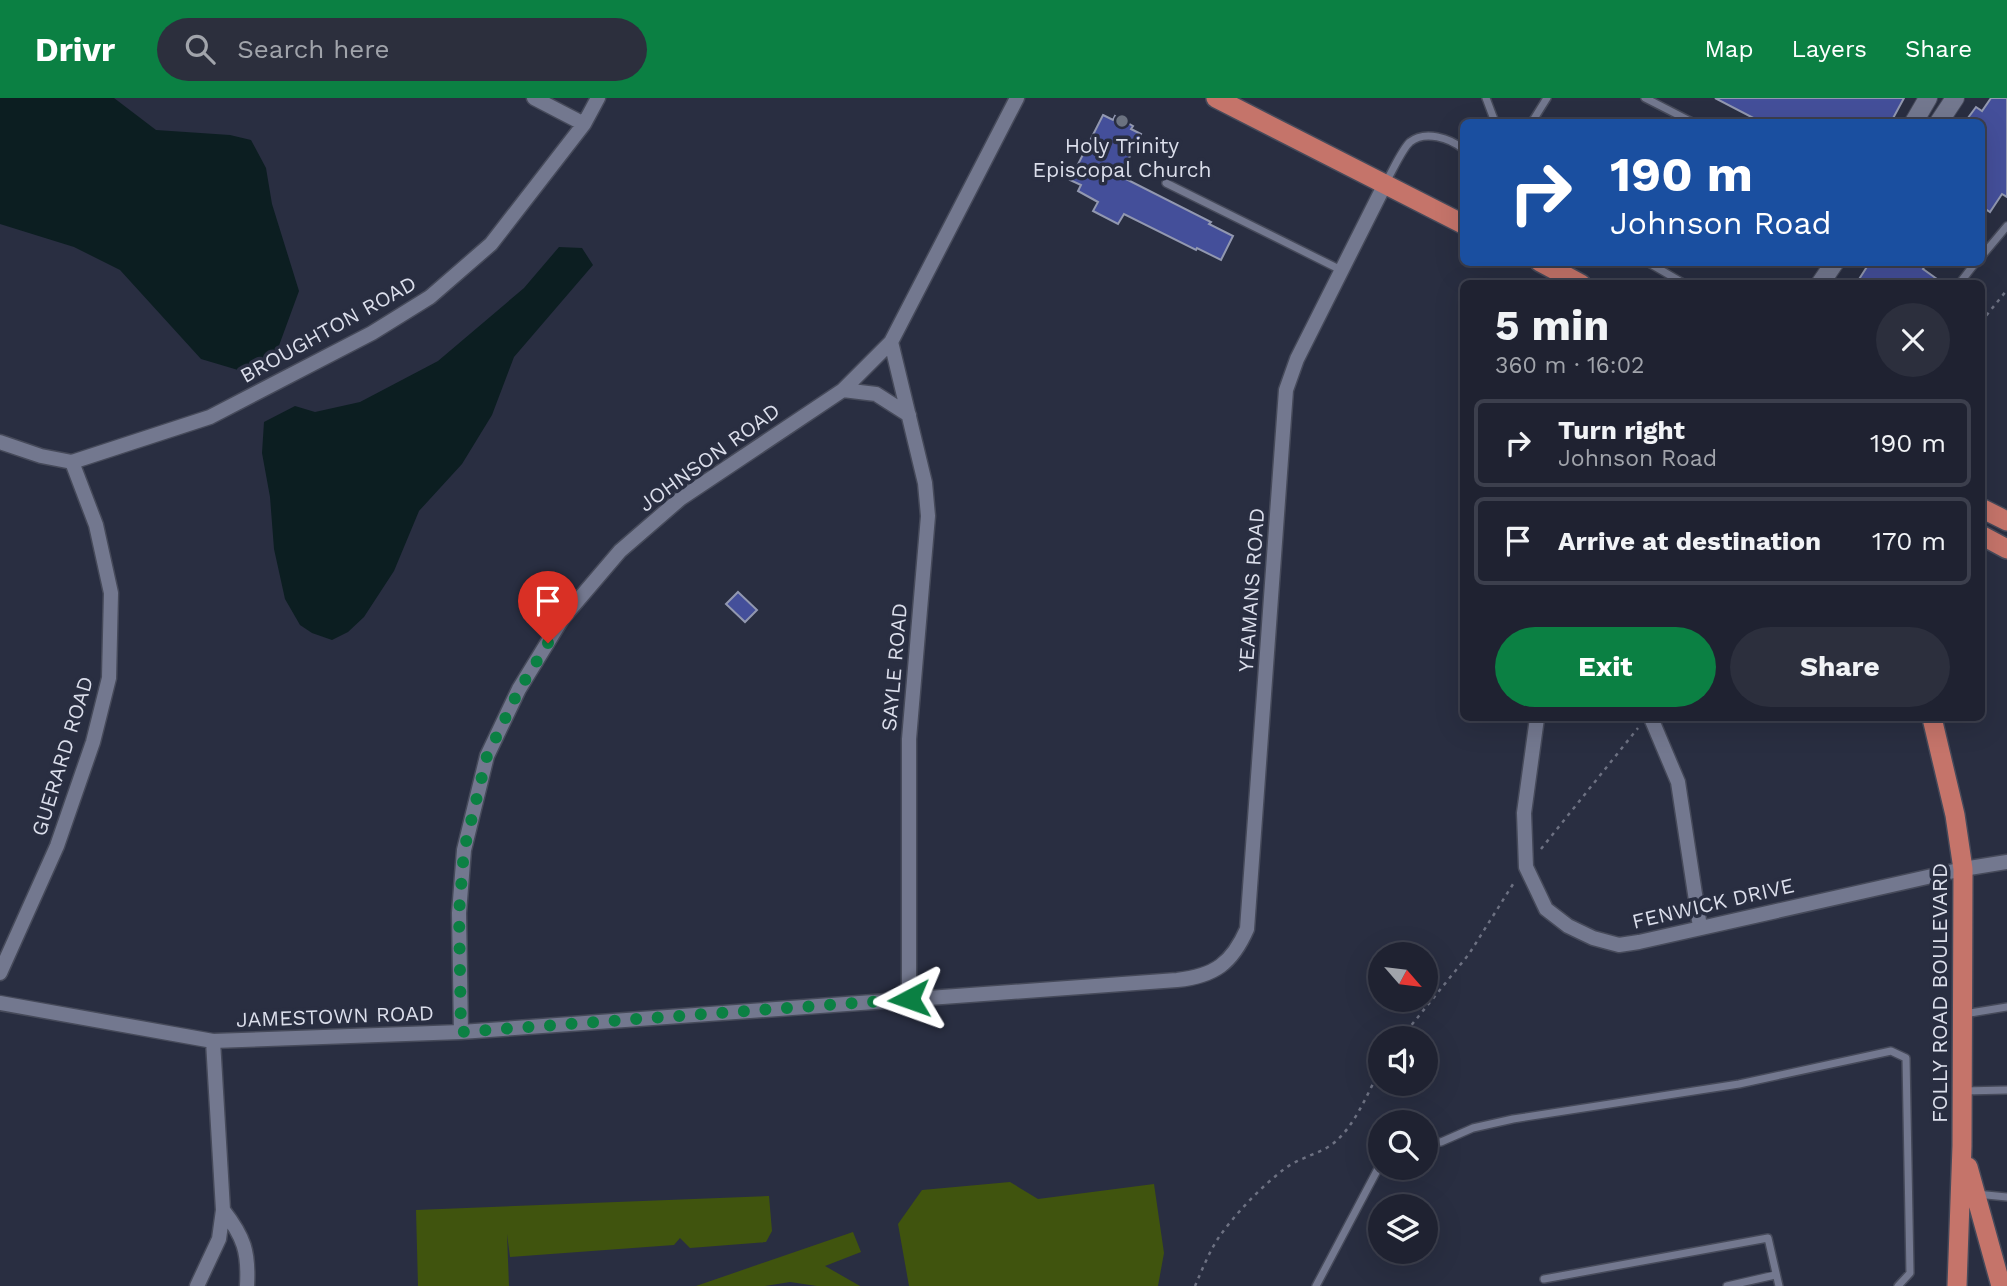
<!DOCTYPE html>
<html lang="en">
<head>
<meta charset="utf-8">
<style>
	:root { --surface:#1f2231; --page:#2c2f3d; --text:#f1f3f6; --muted:#a1a4ab; --line:#3c3f4d; --accent:#0b8043 }
	body { margin:0; font-family:"Work Sans",sans-serif; background:var(--page); color:var(--text); height:100vh; display:flex; flex-direction:column; font-size:26px; white-space:nowrap }
	* { box-sizing:border-box; margin:0 }
	p { font-size:23px; color:var(--muted) }
	.icon { flex:none; width:38px; height:38px; fill:none; stroke:currentColor; stroke-width:2; stroke-linecap:round; stroke-linejoin:round }
	.map { position:relative; flex:1; overflow:hidden }
	.sheet { position:absolute; left:1460px; top:182px; width:525px; height:441px; display:flex; flex-direction:column; background:var(--surface); border-radius:10px; box-shadow:0 7px 28px #0002,0 0 0 2px var(--line) }
	.sheet>* { flex:none }
	.hud { position:absolute; left:1460px; top:21px; width:525px; height:147px; border-radius:10px; box-shadow:0 7px 28px #0002,0 0 0 2px var(--line); background:#1a4fa0; color:#fff; overflow:hidden }
	.needle { width:46px; rotate:118deg }
	.buttons { position:absolute; left:1368px; top:844px; display:grid; gap:14px }
	.buttons a { display:grid; place-items:center; width:70px; height:70px; border-radius:50%; background:var(--surface); box-shadow:0 7px 28px #0002,0 0 0 2px var(--line); font-size:35px }
	.pin { position:absolute; display:grid; place-items:center; width:60px; height:60px; color:#fff; margin:-72px -30px; border-radius:50% 50% 50% 0; rotate:-45deg; box-shadow:0 0 7px #0007 }
	.pin .icon { rotate:45deg }
	.me { position:absolute; width:77px; margin:-38px; rotate:266deg; stroke-linejoin:round; filter:drop-shadow(0 0 5px #0008) }
	.turn { display:flex; align-items:center; gap:24px; height:147px; padding:0 35px; font-size:32px }
	.turn .icon { width:91px; height:91px; stroke-width:2.5 }
	.turn b { display:block; font-size:49px; line-height:60px }
	.round { display:grid; place-items:center; flex:none; width:74px; height:74px; border-radius:37px; background:var(--page) }
	.overview { display:flex; align-items:center; justify-content:space-between; height:119px; padding:0 35px }
	h1 { font-size:42px; font-weight:700; line-height:52px }
	.cta { display:flex; gap:14px; margin-top:auto; padding:14px 35px }
	.cta a { flex:1; height:80px; border-radius:42px; background:var(--accent); color:#fff; font-size:28px; font-weight:700; line-height:80px; text-align:center }
	.cta a+a { background:var(--page); color:var(--text) }
	ul { padding:0; list-style:none }
	li { display:flex; align-items:center; gap:21px; height:88px; margin:0 14px 10px; padding:0 21px; border:4px solid var(--line); border-radius:10px }
	li div { flex:1 }
	li b { display:block; font-size:26px }
	li em { font-style:normal }
	header { display:flex; align-items:center; gap:42px; box-sizing:border-box; height:98px; padding:0 35px; background:var(--accent); color:#fff }
	header strong { font-size:33px }
	nav { display:flex; gap:38px; margin-inline-start:auto; font-size:24px }
	.search { width:490px; height:63px; background:var(--page); display:flex; align-items:center; gap:18px; box-sizing:border-box; padding:0 24px; border-radius:38px; color:var(--muted); font-size:26px }
	.map>svg:first-child { display:block }
	.green { fill:#40540e }
	.water { fill:#0c1e21 }
	.building { fill:#444f9a; stroke:#9298b0; stroke-width:2 }
	.lines { fill:none; stroke-linecap:round; stroke-linejoin:round }
	.service-casing { stroke:#464a5a; stroke-width:10 }
	.minor-casing { stroke:#464a5a; stroke-width:17 }
	.tertiary-casing { stroke:#464a5a; stroke-width:20 }
	.primary-casing { stroke:#464a5a; stroke-width:22 }
	.path { stroke:#6d7182; stroke-width:2.5; stroke-dasharray:3.5 5; stroke-linecap:butt }
	.service { stroke:#73788f; stroke-width:7 }
	.minor { stroke:#73788f; stroke-width:14 }
	.tertiary { stroke:#73788f; stroke-width:18 }
	.primary { stroke:#c5746a; stroke-width:19 }
	.route { stroke:#0b8043; stroke-width:12; stroke-dasharray:0 21.6 }
	.worship-dot { fill:#6b7280; stroke:#292e41; stroke-width:2.5 }
	.labels { text-anchor:middle; dominant-baseline:central; stroke-width:7; stroke-linejoin:round; paint-order:stroke }
	.poi-label { font-size:21px; fill:#dbdeeb; stroke:#292e41 }
	.street-label { font-size:21px; fill:#dbdeeb; stroke:#292e41 }
</style>
</head>
<body>
<header>
<strong>Drivr</strong>
<div class="search"><svg class="icon" aria-label="search" viewBox="0 0 24 24"><circle cx="10" cy="10" r="6"/><path d="M15 15l6 6"/></svg>Search here</div>
<nav><a>Map</a><a>Layers</a><a>Share</a></nav>
</header>
<div class="map">
<svg width="2007" height="1188" viewBox="0 0 2007 1188">
	<rect width="100%" height="100%" fill="#292e41"/>
	<path class="green" d="M1010,1084L1038,1101L1154,1086L1164,1155L1158,1188H909L898,1126L922,1092Z
		M769,1098L772,1133L766,1144L690,1150L680,1140L674,1147L510,1159L507,1136L509,1188H418L416,1112Z
		M853,1134L861,1154L825,1168L860,1188H817L790,1184L765,1188H696Z"/>
	<path class="water" d="M0,0H114L156,32L230,37L251,42L266,70L272,106L299,193L277,253L238,272L201,261L120,172L74,149L0,126Z
		M559,149L582,150L593,167L514,259L492,317L462,366L419,413L394,473L364,519L348,534L332,542L312,535L300,527L285,501L274,451L270,399L262,355L264,324L295,308L315,314L360,304L438,263L524,190Z"/>
	<path class="building" d="M1715,0H1904L1891,24H1761Z
		M1991,0H2007V99L2002,96L1990,114L1981,108V24H1965L1976,9L1982,13Z
		M1103,17L1113,22L1115,18L1133,28L1131,31L1141,36L1120,78L1211,124L1209,126L1233,138L1221,162L1197,150L1196,152L1124,116L1118,126L1093,113L1098,104L1078,93L1081,87L1070,82Z
		M1870,164H1928L1923,171L1944,186H1856Z
		M738,494L757,512L745,524L726,506Z"/>
	<g class="lines">
		<defs>
			<path id="service" d="M1486,0L1495,24
				M1645,0L1692,24
				M1532,24L1547,0
				M1386,84C1392,74 1402,51 1410,44C1425,32 1450,40 1463,51
				M1166,85L1341,172
				M1981,159L2007,128
				M1647,164L1685,186
				M1959,186L1976,164
				M1964,916L2007,909
				M1963,993L2007,992
				M1426,1043L1441,1044L1473,1030L1513,1021L1739,986L1891,953L1906,960L1910,1175L1898,1188
				M1976,1096L2007,1099
				M1544,1181L1768,1140L1779,1188
				M1316,1188L1381,1065
				M1727,1188L1775,1177"/>
			<path id="minor" d="M534,0L584,26
				M891,244L925,385L928,418L909,641V901
				M843,292L876,296L909,317
				M0,344L41,358L72,364L210,319L372,235L430,199L491,146L584,26L598,0
				M1537,620L1524,715L1526,769L1546,811L1568,828L1593,840L1619,847L1639,844L1963,771L2007,764
				M1651,620L1678,684L1700,829
				M0,875L57,748L93,644L109,580L111,495L96,427L72,364
				M0,905L213,943L461,934L1177,882C1215,878 1232,865 1247,831L1286,292L1297,261L1385,86
				M461,934L459,815L464,752L487,658L519,591L562,521L620,453L680,401L843,292L891,244L1017,0
				M223,1112C244,1139 249,1154 247,1188
				M197,1188L219,1141L223,1112L213,943"/>
			<path id="tertiary" d="M1914,24L1928,0
				M1939,24L1955,0
				M1820,186L1835,164"/>
			<path id="primary" d="M1216,0L1463,126
				M1540,164L1581,186
				M1981,410L2007,423
				M1981,437L2007,451
				M1932,620L1955,717L1963,771L1962,1048L1957,1188
				M1968,1069L2001,1188"/>
		</defs>
		<use href="#service" class="service-casing"/>
		<use href="#minor" class="minor-casing"/>
		<use href="#tertiary" class="tertiary-casing"/>
		<use href="#primary" class="primary-casing"/>
		<path class="path" d="M1981,224L2007,192
			M1541,751L1638,630
			M1401,940L1469,856L1515,783
			M1195,1188C1202,1172 1209,1154 1219,1139C1236,1115 1260,1090 1283,1072C1299,1059 1321,1056 1335,1044C1356,1026 1368,994 1381,970"/>
		<use href="#service" class="service"/>
		<use href="#minor" class="minor"/>
		<use href="#tertiary" class="tertiary"/>
		<use href="#primary" class="primary"/>
	</g>
	<g class="lines">
		<path class="route" d="M548,545L519,592L487,658L464,752L459,815L461,934L909,901"/>
	</g>
	<circle class="worship-dot" cx="1122" cy="23" r="7"/>
	<g class="labels">
		<g class="poi-label">
			<text x="1122" y="47">Holy Trinity<tspan x="1122" dy="24">Episcopal Church</tspan></text>
		</g>
		<g class="street-label">
			<text transform="translate(328 231) rotate(-29)">BROUGHTON ROAD</text>
			<text transform="translate(709 359) rotate(-36)">JOHNSON ROAD</text>
			<text transform="translate(1251 492) rotate(-86)">YEAMANS ROAD</text>
			<text transform="translate(894 569) rotate(-85)">SAYLE ROAD</text>
			<text transform="translate(62 658) rotate(-73)">GUERARD ROAD</text>
			<text transform="translate(1713 805) rotate(-13)">FENWICK DRIVE</text>
			<text transform="translate(1939 895) rotate(-90)">FOLLY ROAD BOULEVARD</text>
			<text transform="translate(335 918) rotate(-2)">JAMESTOWN ROAD</text>
		</g>
	</g>
</svg>
<div class="buttons">
<a><svg class="needle" viewBox="-14 -14 28 28"><path d="M0-13l5 13h-10z" fill="#e53935"/><path d="M0 13l5-13h-10z" fill="#a1a4ab"/></svg></a>
<a><svg class="icon" aria-label="sound" viewBox="0 0 24 24"><path d="M4 9h4l5-4v14l-5-4H4zM17 9q2 3 0 6"/></svg></a>
<a><svg class="icon" aria-label="search" viewBox="0 0 24 24"><circle cx="10" cy="10" r="6"/><path d="M15 15l6 6"/></svg></a>
<a><svg class="icon" aria-label="layers" viewBox="0 0 24 24"><path d="M12 4l9 5-9 5-9-5zM3 14l9 5 9-5"/></svg></a>
</div>
<div class="pin" style="left:548px;top:545px;background:#d93025"><svg class="icon" aria-label="arrive" viewBox="0 0 24 24"><path d="M6 21V4h12l-3 4 3 4H6"/></svg></div>
<svg class="me" style="left:909px;top:901px" viewBox="-20 -20 40 40"><path d="M0-17L14 15 0 8-14 15z" fill="#0b8043" stroke="#fff" stroke-width="4"/></svg>
<div class="hud">
<div class="turn"><svg class="icon" aria-label="right" viewBox="0 0 24 24"><path d="M7 20v-9h11M14 6l5 5-5 5"/></svg><div><b>190 m</b>Johnson Road</div></div>
</div>
<section class="sheet">
<div class="overview"><div><h1>5 min</h1><p>360 m · 16:02</p></div><a class="round"><svg class="icon" aria-label="close" viewBox="0 0 24 24"><path d="M6 6l12 12M18 6L6 18"/></svg></a></div>
<ul>
<li><svg class="icon" aria-label="right" viewBox="0 0 24 24"><path d="M7 20v-9h11M14 6l5 5-5 5"/></svg><div><b>Turn right</b><p>Johnson Road</p></div><em>190 m</em></li>
<li><svg class="icon" aria-label="arrive" viewBox="0 0 24 24"><path d="M6 21V4h12l-3 4 3 4H6"/></svg><div><b>Arrive at destination</b></div><em>170 m</em></li>
</ul>
<div class="cta"><a>Exit</a><a>Share</a></div>
</section>
</div>
</body>
</html>
